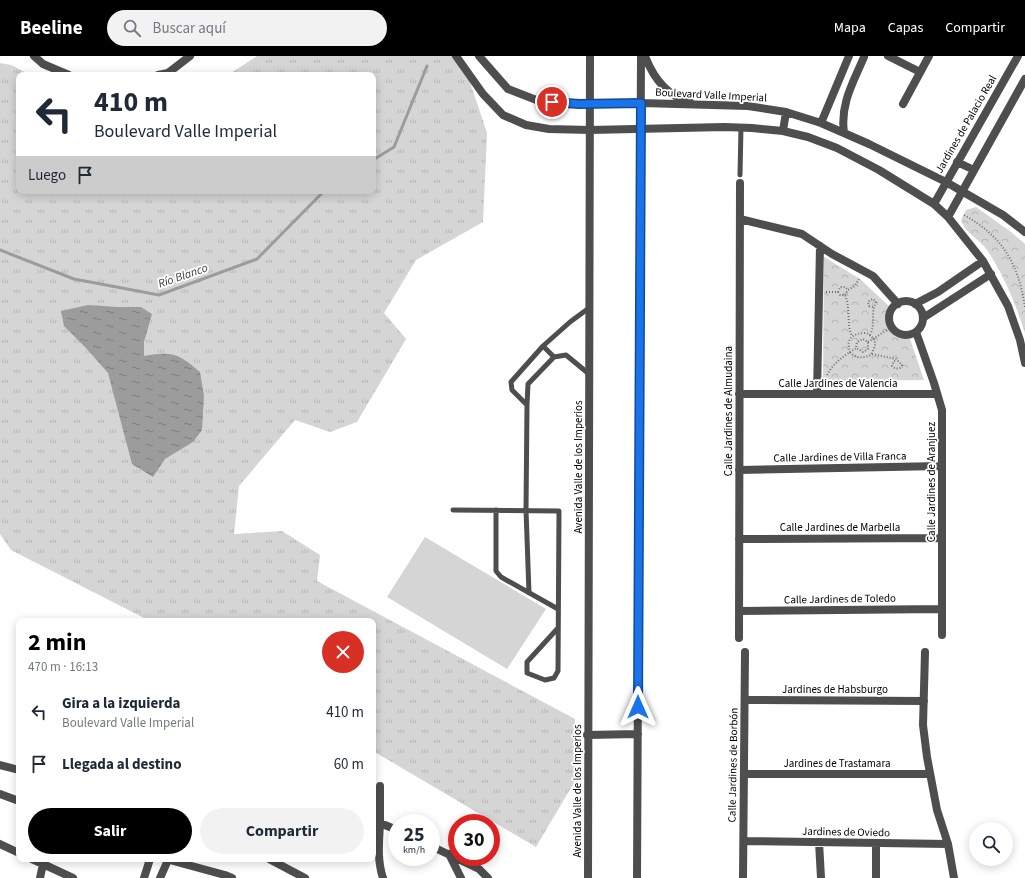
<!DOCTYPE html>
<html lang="es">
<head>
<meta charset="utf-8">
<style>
	:root { --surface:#fff; --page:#f2f2f3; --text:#1f2937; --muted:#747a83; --accent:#000 }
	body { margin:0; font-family:"Source Sans 3",sans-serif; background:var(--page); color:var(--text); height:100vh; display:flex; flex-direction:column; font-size:15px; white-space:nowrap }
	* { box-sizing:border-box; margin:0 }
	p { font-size:13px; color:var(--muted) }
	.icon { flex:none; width:22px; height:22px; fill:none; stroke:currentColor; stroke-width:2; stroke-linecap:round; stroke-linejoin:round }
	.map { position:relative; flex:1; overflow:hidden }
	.drawer { position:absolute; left:16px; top:562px; width:360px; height:244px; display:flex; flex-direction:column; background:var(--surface); border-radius:8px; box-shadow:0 2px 10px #0003 }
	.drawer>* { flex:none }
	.top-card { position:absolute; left:16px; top:16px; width:360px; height:122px; border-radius:8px; box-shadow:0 2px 10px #0003; background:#fff; color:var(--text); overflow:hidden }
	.buttons { position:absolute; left:969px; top:766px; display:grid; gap:8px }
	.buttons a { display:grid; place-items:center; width:44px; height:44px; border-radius:50%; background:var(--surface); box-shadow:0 2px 10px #0003; font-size:20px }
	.speed { position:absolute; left:388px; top:758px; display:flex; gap:8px; font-size:20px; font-weight:700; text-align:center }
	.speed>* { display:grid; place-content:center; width:52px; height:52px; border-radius:50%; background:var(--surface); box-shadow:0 2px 10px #0003; line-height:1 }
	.speed small { font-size:10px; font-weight:400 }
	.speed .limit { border:6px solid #d22; background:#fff; color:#111 }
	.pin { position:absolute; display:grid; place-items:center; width:34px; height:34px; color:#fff; margin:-17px; border:2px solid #fff; border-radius:50%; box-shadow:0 1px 4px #0007 }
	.me { position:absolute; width:44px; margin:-22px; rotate:0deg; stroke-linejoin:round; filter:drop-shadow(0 0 3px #0008) }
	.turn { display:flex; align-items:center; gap:14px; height:84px; padding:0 12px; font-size:18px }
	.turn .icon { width:52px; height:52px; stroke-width:2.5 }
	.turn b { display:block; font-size:28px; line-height:34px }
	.then { display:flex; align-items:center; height:38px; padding:0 12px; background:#0003; gap:8px; font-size:15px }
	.round { display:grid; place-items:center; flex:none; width:42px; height:42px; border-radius:21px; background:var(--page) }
	.headline { display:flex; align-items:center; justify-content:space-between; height:68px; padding:0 12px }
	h1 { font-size:24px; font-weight:700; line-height:30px; color:var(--accent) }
	.button { display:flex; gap:8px; margin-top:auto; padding:8px 12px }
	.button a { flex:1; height:46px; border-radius:24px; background:var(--accent); color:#fff; font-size:16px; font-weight:700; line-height:46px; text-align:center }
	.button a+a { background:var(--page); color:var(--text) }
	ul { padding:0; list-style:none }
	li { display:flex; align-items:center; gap:12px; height:52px; padding:0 12px }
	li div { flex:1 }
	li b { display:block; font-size:15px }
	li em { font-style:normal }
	header { display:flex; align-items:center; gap:24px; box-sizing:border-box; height:56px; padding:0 20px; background:var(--accent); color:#fff }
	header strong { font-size:19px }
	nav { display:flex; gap:22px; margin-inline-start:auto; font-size:14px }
	.search { width:280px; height:36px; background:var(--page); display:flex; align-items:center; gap:10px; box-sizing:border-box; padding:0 14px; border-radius:22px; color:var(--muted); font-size:15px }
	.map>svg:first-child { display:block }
	.grass { fill:url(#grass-tufts) }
	.forest { fill:url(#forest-crowns) }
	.garden { fill:#d5d5d5 }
	.water { fill:url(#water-ripples) }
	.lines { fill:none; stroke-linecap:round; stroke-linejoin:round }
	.stream { stroke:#9c9c9c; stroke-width:3 }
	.path { stroke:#707070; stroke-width:2; stroke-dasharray:1 2; stroke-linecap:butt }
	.lane { stroke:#4e4e4e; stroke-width:5 }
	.street { stroke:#4e4e4e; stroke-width:8 }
	.route-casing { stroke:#114b97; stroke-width:10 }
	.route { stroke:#1a73e8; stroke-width:7 }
	.labels { text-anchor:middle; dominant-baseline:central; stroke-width:3.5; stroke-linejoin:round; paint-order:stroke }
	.street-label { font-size:11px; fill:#000; stroke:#fff }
	.water-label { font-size:12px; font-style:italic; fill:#3d3d3d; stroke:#fff }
</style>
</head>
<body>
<header>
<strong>Beeline</strong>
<div class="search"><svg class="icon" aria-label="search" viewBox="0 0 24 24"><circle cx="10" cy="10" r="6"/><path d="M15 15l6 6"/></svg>Buscar aquí</div>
<nav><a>Mapa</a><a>Capas</a><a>Compartir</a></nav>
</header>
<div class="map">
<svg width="1025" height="822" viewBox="0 0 1025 822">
	<defs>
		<pattern id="grass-tufts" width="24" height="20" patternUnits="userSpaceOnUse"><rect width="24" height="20" fill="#d5d5d5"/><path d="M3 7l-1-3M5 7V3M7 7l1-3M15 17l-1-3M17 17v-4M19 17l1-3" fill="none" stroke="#b5b5b5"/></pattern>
		<pattern id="forest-crowns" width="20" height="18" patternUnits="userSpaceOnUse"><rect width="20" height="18" fill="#d5d5d5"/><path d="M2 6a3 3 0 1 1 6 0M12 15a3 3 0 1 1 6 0" fill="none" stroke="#b5b5b5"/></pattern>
		<pattern id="water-ripples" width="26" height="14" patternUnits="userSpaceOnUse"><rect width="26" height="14" fill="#9c9c9c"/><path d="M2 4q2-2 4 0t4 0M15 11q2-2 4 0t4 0" fill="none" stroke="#7d7d7d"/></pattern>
	</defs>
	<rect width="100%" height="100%" fill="#fff"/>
	<path class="grass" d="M257,0H454L467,17L487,77L483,166L416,204L384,257L406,283L357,366L330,376L295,364L239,430L234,478L282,475L320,499L317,525L575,663V725L536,791L373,695V565H150L11,494L0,478V7L11,9L31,19H19V135H373V19H228Z"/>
	<path class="forest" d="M976,151L1011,176L1025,188V277C1016,249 1004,219 987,194C979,183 965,177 961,164L966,154Z
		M824,201L860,223L890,251C882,271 890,281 910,283L924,324L823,325Z"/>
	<path class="garden" d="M425,481L546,553L507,613L387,541Z"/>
	<path class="water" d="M88,249L117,251H141L152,258L144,286V300C173,295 178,297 200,316L204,340L202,374L193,386L165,403L153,421L132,408L108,317L86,292L64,270L61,255Z"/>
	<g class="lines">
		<path class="stream" d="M373,104L394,91L427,10
			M0,194L74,223L159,239L257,203L324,135"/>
		<path class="path" d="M964,159C1003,181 1018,207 1025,251
			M826,236H838L840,239H845C851,253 846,268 852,280
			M838,236L840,231H845L848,234
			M845,239L848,234L855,230L859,223
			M870,279C876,267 870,259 876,246L873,243L870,244L868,247L869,250L873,251
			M868,286L887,274
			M872,298L896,303L902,309L900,312C897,313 895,313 892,310L894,305H897
			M827,319C832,309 841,302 850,296C856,303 863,302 871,299L875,290V284L867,277C854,277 845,281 850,296L856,292L863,296L868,293V286L863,283L857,286L856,292"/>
		<path class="lane" d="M740,119L741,71
			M543,290L554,301
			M589,318L566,299L554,301L528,328L527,349L512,334L511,326L543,290L570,266L589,252
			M527,349L526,454L529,537
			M453,454L559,455L558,615L554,622L545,624L527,617V606L558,572
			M496,454V515L501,521L558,553"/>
		<path class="street" d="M34,0L43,8L69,19
			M456,0L483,38L503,59L526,69L549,73L590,74L725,71L752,72L783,75L808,81L837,92L879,114L934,148L948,161L983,205L1008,250L1020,284L1025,307
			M479,0L508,33L539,45L579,48L641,47L748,50L786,56L821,67L869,88L946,126L1003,159L1025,176
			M645,0C653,21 667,40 690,46
			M888,0L920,16
			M158,19L168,17L190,0
			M903,48L929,0
			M821,67L849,0
			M783,75L786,56
			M844,77C840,48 853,27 864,1
			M957,106L974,114
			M934,148L1018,0
			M948,161L1025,23
			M740,163L802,178L832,198L873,220L898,248
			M889 262a17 17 0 1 1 34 0a17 17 0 1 1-34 0Z
			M915,248L938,236L983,205
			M923,262L991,218
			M916,276L934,327L942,354V579
			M739,338H937
			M817,338L820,190
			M739,414L941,410
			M739,483L942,482
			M739,555L942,553
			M739,582L740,127
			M925,596L923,669L927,701L937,754L948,788L954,822
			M745,644L924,645
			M587,679L638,678
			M0,709L19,714
			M744,718H930
			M380,730C380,743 380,756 380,768C379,787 377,804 383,822
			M0,738L19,745
			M380,767L397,774
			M744,785L948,788
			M819,786L821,822
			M0,788L19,797
			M431,790L479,813L488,822
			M449,798L461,822
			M32,803L73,822
			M166,803L225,819L232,822
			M269,803L305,822
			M40,822L43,808
			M144,822L150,803
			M160,822L168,804
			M588,822L590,0
			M637,822L641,0
			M743,822L745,596
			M876,822V787"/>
	</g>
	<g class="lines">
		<defs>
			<path id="route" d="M552,46L579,48L641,47L638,651"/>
		</defs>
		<use href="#route" class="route-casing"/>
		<use href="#route" class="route"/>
	</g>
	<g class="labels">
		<g class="street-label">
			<text transform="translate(711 39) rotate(3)">Boulevard Valle Imperial</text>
			<text transform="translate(966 68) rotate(-60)">Jardines de Palacio Real</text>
			<text x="838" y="327">Calle Jardines de Valencia</text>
			<text transform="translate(728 355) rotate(-90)">Calle Jardines de Almudaina</text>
			<text transform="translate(840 401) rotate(-1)">Calle Jardines de Villa Franca</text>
			<text transform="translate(578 411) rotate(-90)">Avenida Valle de los Imperios</text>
			<text transform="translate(931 426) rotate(-90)">Calle Jardines de Aranjuez</text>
			<text x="840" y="471">Calle Jardines de Marbella</text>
			<text transform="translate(840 543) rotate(-1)">Calle Jardines de Toledo</text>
			<text x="835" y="633">Jardines de Habsburgo</text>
			<text x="837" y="707">Jardines de Trastamara</text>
			<text transform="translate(733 709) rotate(-89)">Calle Jardines de Borbón</text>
			<text transform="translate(577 735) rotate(-90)">Avenida Valle de los Imperios</text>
			<text transform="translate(846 776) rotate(1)">Jardines de Oviedo</text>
		</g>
		<g class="water-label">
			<text transform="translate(183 220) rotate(-19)">Río Blanco</text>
		</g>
	</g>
</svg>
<div class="buttons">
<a><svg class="icon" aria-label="search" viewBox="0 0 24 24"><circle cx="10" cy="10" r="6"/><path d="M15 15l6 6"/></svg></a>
</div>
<div class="speed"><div>25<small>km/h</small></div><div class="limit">30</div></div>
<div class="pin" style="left:552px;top:46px;background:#d93025"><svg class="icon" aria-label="arrive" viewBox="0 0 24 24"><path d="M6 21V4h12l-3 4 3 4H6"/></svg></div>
<svg class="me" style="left:638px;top:651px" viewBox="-20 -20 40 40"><path d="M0-17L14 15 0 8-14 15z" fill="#1a73e8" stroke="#fff" stroke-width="4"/></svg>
<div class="top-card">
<div class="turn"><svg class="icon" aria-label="left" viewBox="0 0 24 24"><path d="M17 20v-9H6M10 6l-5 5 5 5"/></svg><div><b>410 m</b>Boulevard Valle Imperial</div></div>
<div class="then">Luego<svg class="icon" aria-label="arrive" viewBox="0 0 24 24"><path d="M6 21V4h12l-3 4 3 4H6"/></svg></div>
</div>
<section class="drawer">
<div class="headline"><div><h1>2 min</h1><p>470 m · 16:13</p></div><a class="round" style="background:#d93025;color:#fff"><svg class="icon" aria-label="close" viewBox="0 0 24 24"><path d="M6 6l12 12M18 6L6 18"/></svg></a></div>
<ul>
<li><svg class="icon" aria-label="left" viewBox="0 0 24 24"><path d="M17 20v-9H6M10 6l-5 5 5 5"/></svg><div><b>Gira a la izquierda</b><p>Boulevard Valle Imperial</p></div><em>410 m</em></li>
<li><svg class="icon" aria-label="arrive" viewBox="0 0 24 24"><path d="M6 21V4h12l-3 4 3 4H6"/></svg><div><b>Llegada al destino</b></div><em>60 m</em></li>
</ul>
<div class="button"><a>Salir</a><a>Compartir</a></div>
</section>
</div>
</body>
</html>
